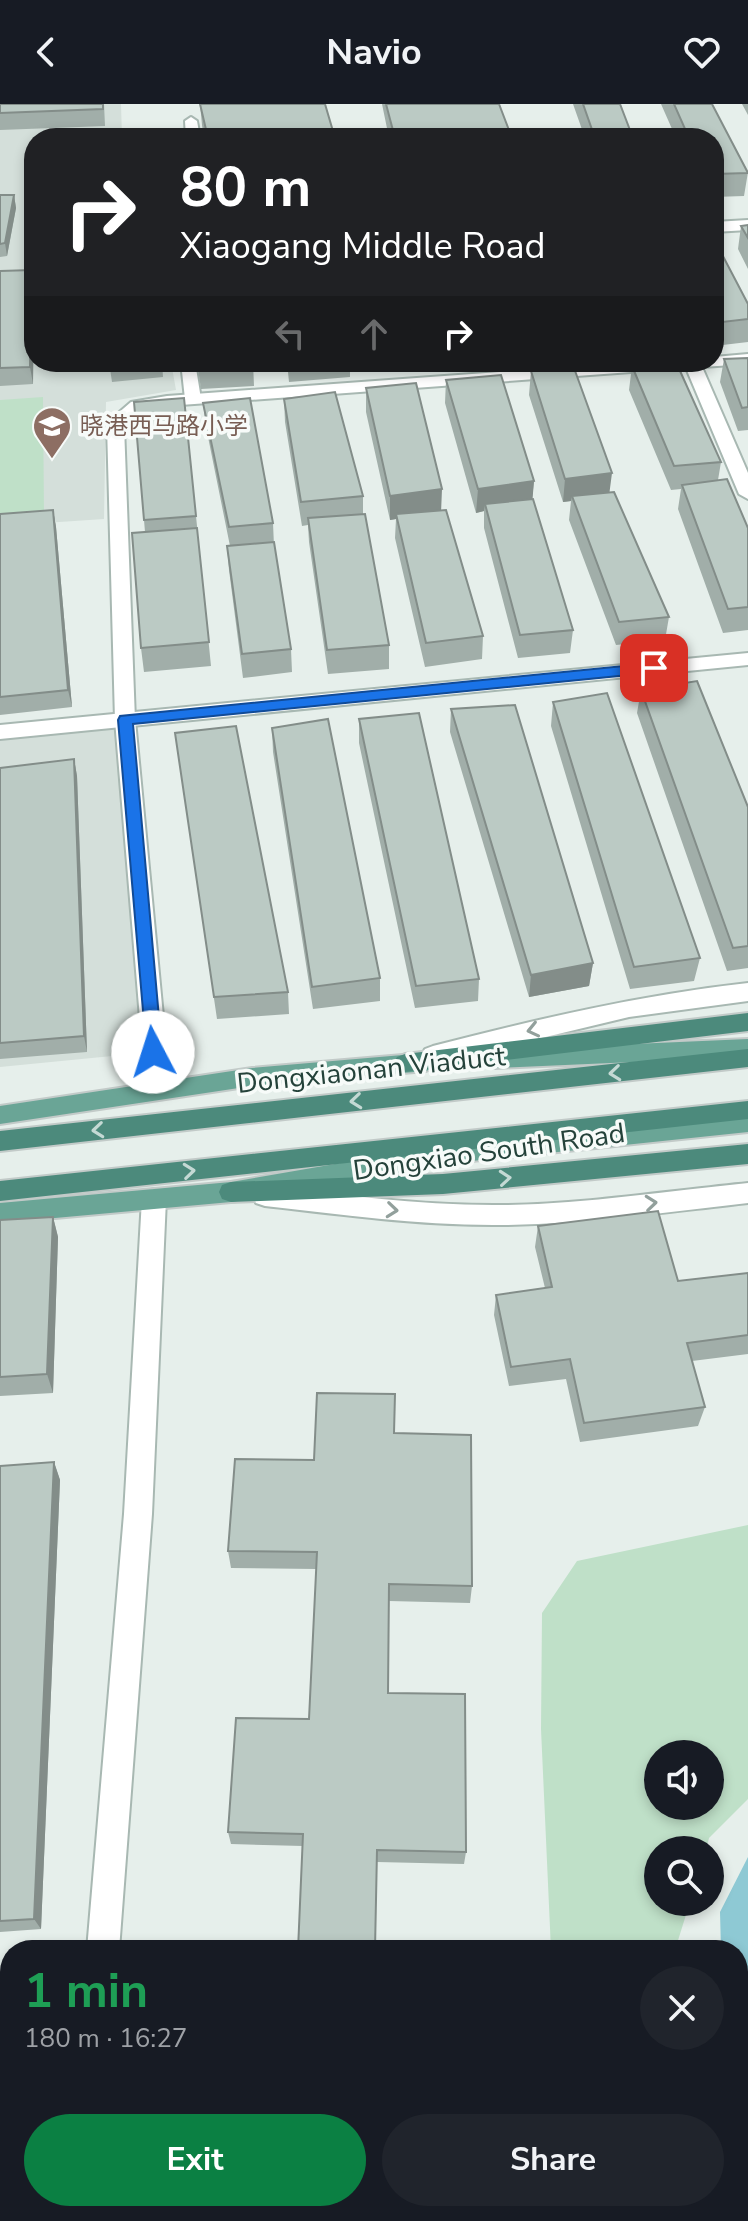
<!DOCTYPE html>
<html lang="en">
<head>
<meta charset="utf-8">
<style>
	:root { --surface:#171b24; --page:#20242c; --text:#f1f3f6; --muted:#9ea1a6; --accent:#0b8043 }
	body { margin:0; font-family:"Nunito Sans","Noto Sans SC",sans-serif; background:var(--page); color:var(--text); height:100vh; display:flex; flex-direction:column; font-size:30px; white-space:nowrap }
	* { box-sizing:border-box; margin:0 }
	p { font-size:26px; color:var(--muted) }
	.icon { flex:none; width:44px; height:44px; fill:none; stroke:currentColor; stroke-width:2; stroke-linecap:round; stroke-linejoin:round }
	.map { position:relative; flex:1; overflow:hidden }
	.side { position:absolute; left:0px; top:1836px; width:748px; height:282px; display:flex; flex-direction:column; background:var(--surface); border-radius:32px 32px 0 0; box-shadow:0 4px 12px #0003 }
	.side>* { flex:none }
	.guide { position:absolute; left:24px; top:24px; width:700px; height:244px; border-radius:32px; box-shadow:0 4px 12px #0003; background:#202124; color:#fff; overflow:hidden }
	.controls { position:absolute; left:644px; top:1636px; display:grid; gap:16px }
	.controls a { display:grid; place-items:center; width:80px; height:80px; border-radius:50%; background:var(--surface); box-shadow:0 4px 12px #0003; font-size:40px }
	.pin { position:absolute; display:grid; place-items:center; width:68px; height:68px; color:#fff; margin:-34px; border-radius:16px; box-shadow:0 4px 12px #0006 }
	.me { position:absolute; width:88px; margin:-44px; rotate:355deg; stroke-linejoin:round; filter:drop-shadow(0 0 6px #0008) }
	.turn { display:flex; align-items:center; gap:28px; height:168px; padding:0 24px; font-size:36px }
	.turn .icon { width:104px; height:104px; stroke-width:2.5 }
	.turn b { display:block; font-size:56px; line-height:68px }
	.lanes { display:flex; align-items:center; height:76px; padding:0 24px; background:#0003; justify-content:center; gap:40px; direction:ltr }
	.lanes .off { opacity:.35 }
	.round { display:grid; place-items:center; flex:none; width:84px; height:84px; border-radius:42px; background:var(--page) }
	.headline { display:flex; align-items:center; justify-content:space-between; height:136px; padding:0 24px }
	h1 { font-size:48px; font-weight:700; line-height:60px; color:#1e9e55 }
	.primary-button { display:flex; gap:16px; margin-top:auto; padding:16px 24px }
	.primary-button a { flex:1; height:92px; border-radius:48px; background:var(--accent); color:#fff; font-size:32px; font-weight:700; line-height:92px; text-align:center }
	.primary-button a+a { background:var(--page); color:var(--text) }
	header { display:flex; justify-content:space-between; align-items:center; height:104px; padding:0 24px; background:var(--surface); font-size:36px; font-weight:700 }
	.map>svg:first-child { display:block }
	.built { fill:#d4dfda }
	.green { fill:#bfe0c8; fill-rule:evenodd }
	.water { fill:#8ec9d4 }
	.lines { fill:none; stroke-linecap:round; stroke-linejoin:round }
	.service-casing { stroke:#a8b8b2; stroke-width:4 }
	.minor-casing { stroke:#a8b8b2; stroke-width:4 }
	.tertiary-casing { stroke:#a8b8b2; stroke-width:4 }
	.primary-casing { stroke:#c2cac8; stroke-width:4 }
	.trunk-casing { stroke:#c2cac8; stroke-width:4 }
	.service { fill:#fff; fill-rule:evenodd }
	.minor { fill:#fff; fill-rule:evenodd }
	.tertiary { fill:#fff; fill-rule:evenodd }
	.primary { fill:#6aa596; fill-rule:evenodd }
	.trunk { fill:#4c8a7c; fill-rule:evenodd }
	.wall { fill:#a1aea9 }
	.shaded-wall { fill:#838d89 }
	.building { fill:#bbcac4; stroke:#838d89; stroke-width:2 }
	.oneway { stroke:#92a09c }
	.oneway2 { stroke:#c4d9d4 }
	.route { fill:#1a73e8; stroke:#114b97; stroke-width:2 }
	.labels { text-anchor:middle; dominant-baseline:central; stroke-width:7; stroke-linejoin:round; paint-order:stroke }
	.far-education-label { font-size:24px; fill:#785e54; stroke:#f7fbf9; text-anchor:start }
	.street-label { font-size:28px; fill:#24423a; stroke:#f7fbf9 }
</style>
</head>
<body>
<header><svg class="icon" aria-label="back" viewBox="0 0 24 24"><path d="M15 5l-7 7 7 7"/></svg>Navio<svg class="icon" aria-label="heart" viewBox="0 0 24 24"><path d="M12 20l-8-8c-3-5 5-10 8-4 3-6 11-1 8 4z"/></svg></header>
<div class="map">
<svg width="748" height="2117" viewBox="0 0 748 2117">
	<rect width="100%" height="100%" fill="#e6efeb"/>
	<path class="built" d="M0,0H121L122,34H34V168L0,170Z
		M34,174V258H171L176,286L106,298L104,415L0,422V177Z
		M125,616L153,948L0,963V628Z"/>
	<path class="green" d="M43,293L44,410L0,413V296Z
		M748,1421V1695L709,1734L706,1746H658V1798H690L675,1846H551L541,1625L542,1509L577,1457ZM658,1650H710V1702H658Z"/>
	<path class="water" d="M748,1753V2117H611L613,2108H738V1846H721L720,1808Z"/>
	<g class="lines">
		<defs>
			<path id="service" d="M191,13L197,17L200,34H186L185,17Z
				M181,258H195L201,295L198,298L193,300L185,295Z"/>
			<path id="minor" d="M748,250V260L702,263L748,369V395L739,390L686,264L167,302L142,306L124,322L135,616L170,986L166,993L158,995L150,993L146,986L115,616L107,321L109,317L131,298L167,292L639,258H714V253Z
				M154,1085L163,1088L166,1095L152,1410L119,1846H87L124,1410L142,1095L145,1088Z
				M65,2108H99V2117H65Z"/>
			<path id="tertiary" d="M748,116V126L714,128V118Z
				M748,549V561L0,635V621Z
				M748,879V897L629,913L433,960L425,957L422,951L425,945L433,942C537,915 641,891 748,879Z
				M748,1079V1099C667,1108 585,1120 503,1121C424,1122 344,1111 265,1102L256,1099L253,1092L256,1085L265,1082C344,1091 424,1102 503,1101C585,1100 667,1087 748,1079Z"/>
			<path id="primary" d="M748,935V953L495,964L487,961L483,955L487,949L495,946Z
				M426,949L434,952L438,958L434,964L426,967L252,982L0,1020V1002L252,964Z
				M748,1008V1028L462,1058L231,1098L0,1119V1099L231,1078L462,1038Z"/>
			<path id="trunk" d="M748,909V927L405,968L397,965L393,959L397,953L405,950Z
				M748,945V963L0,1047V1027Z
				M748,997V1015L0,1097V1077Z
				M748,1040V1060L443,1090L231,1098L222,1095L219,1088L222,1081L231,1078L443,1070Z"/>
		</defs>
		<use href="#service" class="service-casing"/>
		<use href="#minor" class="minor-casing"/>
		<use href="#tertiary" class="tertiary-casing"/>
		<use href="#primary" class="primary-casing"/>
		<use href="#trunk" class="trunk-casing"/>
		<use href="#service" class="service"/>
		<use href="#minor" class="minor"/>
		<use href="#tertiary" class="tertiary"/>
		<use href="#primary" class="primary"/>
		<use href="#trunk" class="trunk"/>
	</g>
	<path class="wall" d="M0,0H104L105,22L0,26Z
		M200,0L335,34H204L202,21Z
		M382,0H499L512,34H389Z
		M573,0H620L633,34H585Z
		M661,0H712L748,68L744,92L714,93V34H676Z
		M742,0H748V11Z
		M0,91H14L16,104L7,152L0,153Z
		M741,122L748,134V165L738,145Z
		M714,135L748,200V238L714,242Z
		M32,166L34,178L33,280L0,282V167Z
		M748,254V326L738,327L720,278L724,255Z
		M109,258H162L163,273L112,278Z
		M197,258H253L254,282L201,285Z
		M287,258H350V273L289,278Z
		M407,258H499L409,265Z
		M632,262L721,358L718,376L748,424V526L723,529L678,405L681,385L671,386L629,286Z
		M531,267L610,389L669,513L665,536L616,541L569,416L571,397L563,398L529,291Z
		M446,276L534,377L532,395L573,526L570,549L518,554L484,424V407L476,409L445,299Z
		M366,284L441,406L483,532L482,555L425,563L395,434L396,415L390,416L366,308Z
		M284,295L363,392V410L389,541V565L328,570L309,438L308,421L302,422L285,318Z
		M203,299L273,419L274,442L291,545L292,568L243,574L229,466L227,442H230L206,323Z
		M53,406L56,423L72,603L0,611V410Z
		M196,412L211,562L144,568L141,544L145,428L144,416Z
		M641,586L748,703V864L727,867L637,609Z
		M553,598L700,854L694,877L630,885L551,622Z
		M451,605L593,859L589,882L529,893L450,628Z
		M359,615L479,875L478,897L415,904L359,639Z
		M272,624L380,874V897L313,905L273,648Z
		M175,629L288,888L289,910L217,915Z
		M74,655L77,672L87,948L0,955V664Z
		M53,1113L58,1133L53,1289L0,1292V1116Z
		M538,1122L678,1177L748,1169V1250L692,1257L705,1303L698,1322L580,1338L566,1275L509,1282L494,1211L496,1191L545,1184L535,1143Z
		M394,1329L472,1482L470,1499L389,1497L388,1589L466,1748L464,1760L377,1758L303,1742L231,1740L228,1728L309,1615L316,1465L231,1464L228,1447L314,1356Z
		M54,1358L60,1376L41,1825L0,1828V1362Z"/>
	<path class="shaded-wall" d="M14,91L16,104L7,152L5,139Z
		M32,166L34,178L33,280L30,263Z
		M612,369L609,392H572L571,397L563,398L565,375Z
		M534,377L532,401L485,400L484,407L476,409L478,385Z
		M442,385L441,409L396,410V415L390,416V392Z
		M53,406L56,423L72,603L68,586Z
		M74,655L77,672L87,948L84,932Z
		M593,859L589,882L529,893L531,871Z
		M53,1113L58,1133L53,1289L47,1270Z
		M54,1358L60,1376L41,1825L34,1815Z"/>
	<path class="building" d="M0,0H103V5L0,9Z
		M200,0H325L335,34H208Z
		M386,0H499L512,34H395Z
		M583,0H620L633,34H595Z
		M674,0H712L748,69L714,70V34H689Z
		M0,91H14L5,139L0,140Z
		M748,121V134L741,122Z
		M714,135L748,200V215L714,219Z
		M32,166L30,263L0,264V167Z
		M748,254V303L742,304L724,255Z
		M109,258H131L110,260Z
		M199,258H253V259L199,261Z
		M676,258L721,358L674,362L632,262Z
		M574,264L612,369L565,375L531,267Z
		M501,271L534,377L478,385L446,276Z
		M416,279L442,385L390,392L366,284Z
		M335,288L363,392L301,398L284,295Z
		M184,294L196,412L144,416L134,298Z
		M250,294L273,419L229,423L203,299Z
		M727,375L748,424V503L728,505L682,381Z
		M614,388L669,513L619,518L572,392Z
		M533,395L573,526L520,531L485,400Z
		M53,406L68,586L0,593V410Z
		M446,406L483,532L426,539L396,410Z
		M365,410L389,541L327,546L308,414Z
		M197,424L209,538L141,544L132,429Z
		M274,438L291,545L242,550L227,442Z
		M697,577L748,703V842L733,844L641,586Z
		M607,589L700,854L634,863L553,598Z
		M515,601L593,859L531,871L451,605Z
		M419,609L479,875L416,882L359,615Z
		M328,615L380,874L312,883L272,624Z
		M236,622L288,888L214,893L175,629Z
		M74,655L84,932L0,939V664Z
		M658,1107L678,1177L748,1169V1231L687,1239L705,1303L584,1319L570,1255L511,1263L496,1191L552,1183L538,1122Z
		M53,1113L47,1270L0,1273V1116Z
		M317,1289L395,1290L394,1329L471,1331L472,1482L389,1480L388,1589L465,1590L466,1748L377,1746L375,1846H298L303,1730L228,1728L236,1614L309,1615L317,1448L228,1447L235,1355L314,1356Z
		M54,1358L34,1815L0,1817V1362Z
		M270,2108H371L370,2117H270Z"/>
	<defs><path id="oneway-chevron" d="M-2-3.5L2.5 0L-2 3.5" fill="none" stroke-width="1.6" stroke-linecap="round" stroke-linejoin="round" transform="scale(2)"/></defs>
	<g class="oneway">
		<use href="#oneway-chevron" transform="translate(533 926) rotate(167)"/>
		<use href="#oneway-chevron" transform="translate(651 1099) rotate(-6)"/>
		<use href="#oneway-chevron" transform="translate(392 1106) rotate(6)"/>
	</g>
	<g class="oneway2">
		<use href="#oneway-chevron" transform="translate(615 969) rotate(174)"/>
		<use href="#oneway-chevron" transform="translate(356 997) rotate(174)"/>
		<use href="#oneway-chevron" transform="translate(98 1026) rotate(174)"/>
		<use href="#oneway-chevron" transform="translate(189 1067) rotate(-6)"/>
		<use href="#oneway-chevron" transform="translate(505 1074) rotate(-5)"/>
	</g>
	<path class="route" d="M654,559L661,564L659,568L133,620L162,948L159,953H147L118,616L120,612Z"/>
	<defs>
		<symbol id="school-pin" viewBox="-11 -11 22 30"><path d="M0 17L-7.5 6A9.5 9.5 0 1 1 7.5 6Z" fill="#8d6e63" stroke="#f7fbf9"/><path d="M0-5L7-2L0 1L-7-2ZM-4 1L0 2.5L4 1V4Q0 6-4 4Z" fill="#fff"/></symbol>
	</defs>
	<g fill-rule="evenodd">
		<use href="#school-pin" x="30" y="300" width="44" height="60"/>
	</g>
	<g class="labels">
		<g class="far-education-label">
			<text x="80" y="322">晓港西马路小学</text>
		</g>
		<g class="street-label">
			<text transform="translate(371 966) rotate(-6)">Dongxiaonan Viaduct</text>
			<text transform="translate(489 1048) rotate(-8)">Dongxiao South Road</text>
		</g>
	</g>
</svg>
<div class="controls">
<a><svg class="icon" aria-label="sound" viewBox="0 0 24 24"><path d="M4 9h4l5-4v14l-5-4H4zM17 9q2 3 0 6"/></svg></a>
<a><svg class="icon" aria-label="search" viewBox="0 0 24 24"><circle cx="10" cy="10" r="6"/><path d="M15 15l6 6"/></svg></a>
</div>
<div class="pin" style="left:654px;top:564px;background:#d93025"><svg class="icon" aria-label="arrive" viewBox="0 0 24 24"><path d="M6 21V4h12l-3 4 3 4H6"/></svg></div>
<svg class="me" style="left:153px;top:948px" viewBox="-20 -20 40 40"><circle r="19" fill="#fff"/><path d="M0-13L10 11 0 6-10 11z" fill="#1a73e8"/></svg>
<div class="guide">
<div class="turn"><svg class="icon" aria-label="right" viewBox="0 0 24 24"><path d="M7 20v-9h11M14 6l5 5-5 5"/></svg><div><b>80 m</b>Xiaogang Middle Road</div></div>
<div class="lanes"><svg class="icon off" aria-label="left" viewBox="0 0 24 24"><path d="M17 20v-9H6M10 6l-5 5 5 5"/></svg><svg class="icon off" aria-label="ahead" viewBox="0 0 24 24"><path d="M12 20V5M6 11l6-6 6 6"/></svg><svg class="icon" aria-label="right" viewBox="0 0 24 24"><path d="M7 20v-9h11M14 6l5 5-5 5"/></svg></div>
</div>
<section class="side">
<div class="headline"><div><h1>1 min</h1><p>180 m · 16:27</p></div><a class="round"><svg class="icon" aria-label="close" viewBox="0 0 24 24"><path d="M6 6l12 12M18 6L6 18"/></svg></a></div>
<div class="primary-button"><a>Exit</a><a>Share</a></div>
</section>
</div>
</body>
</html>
